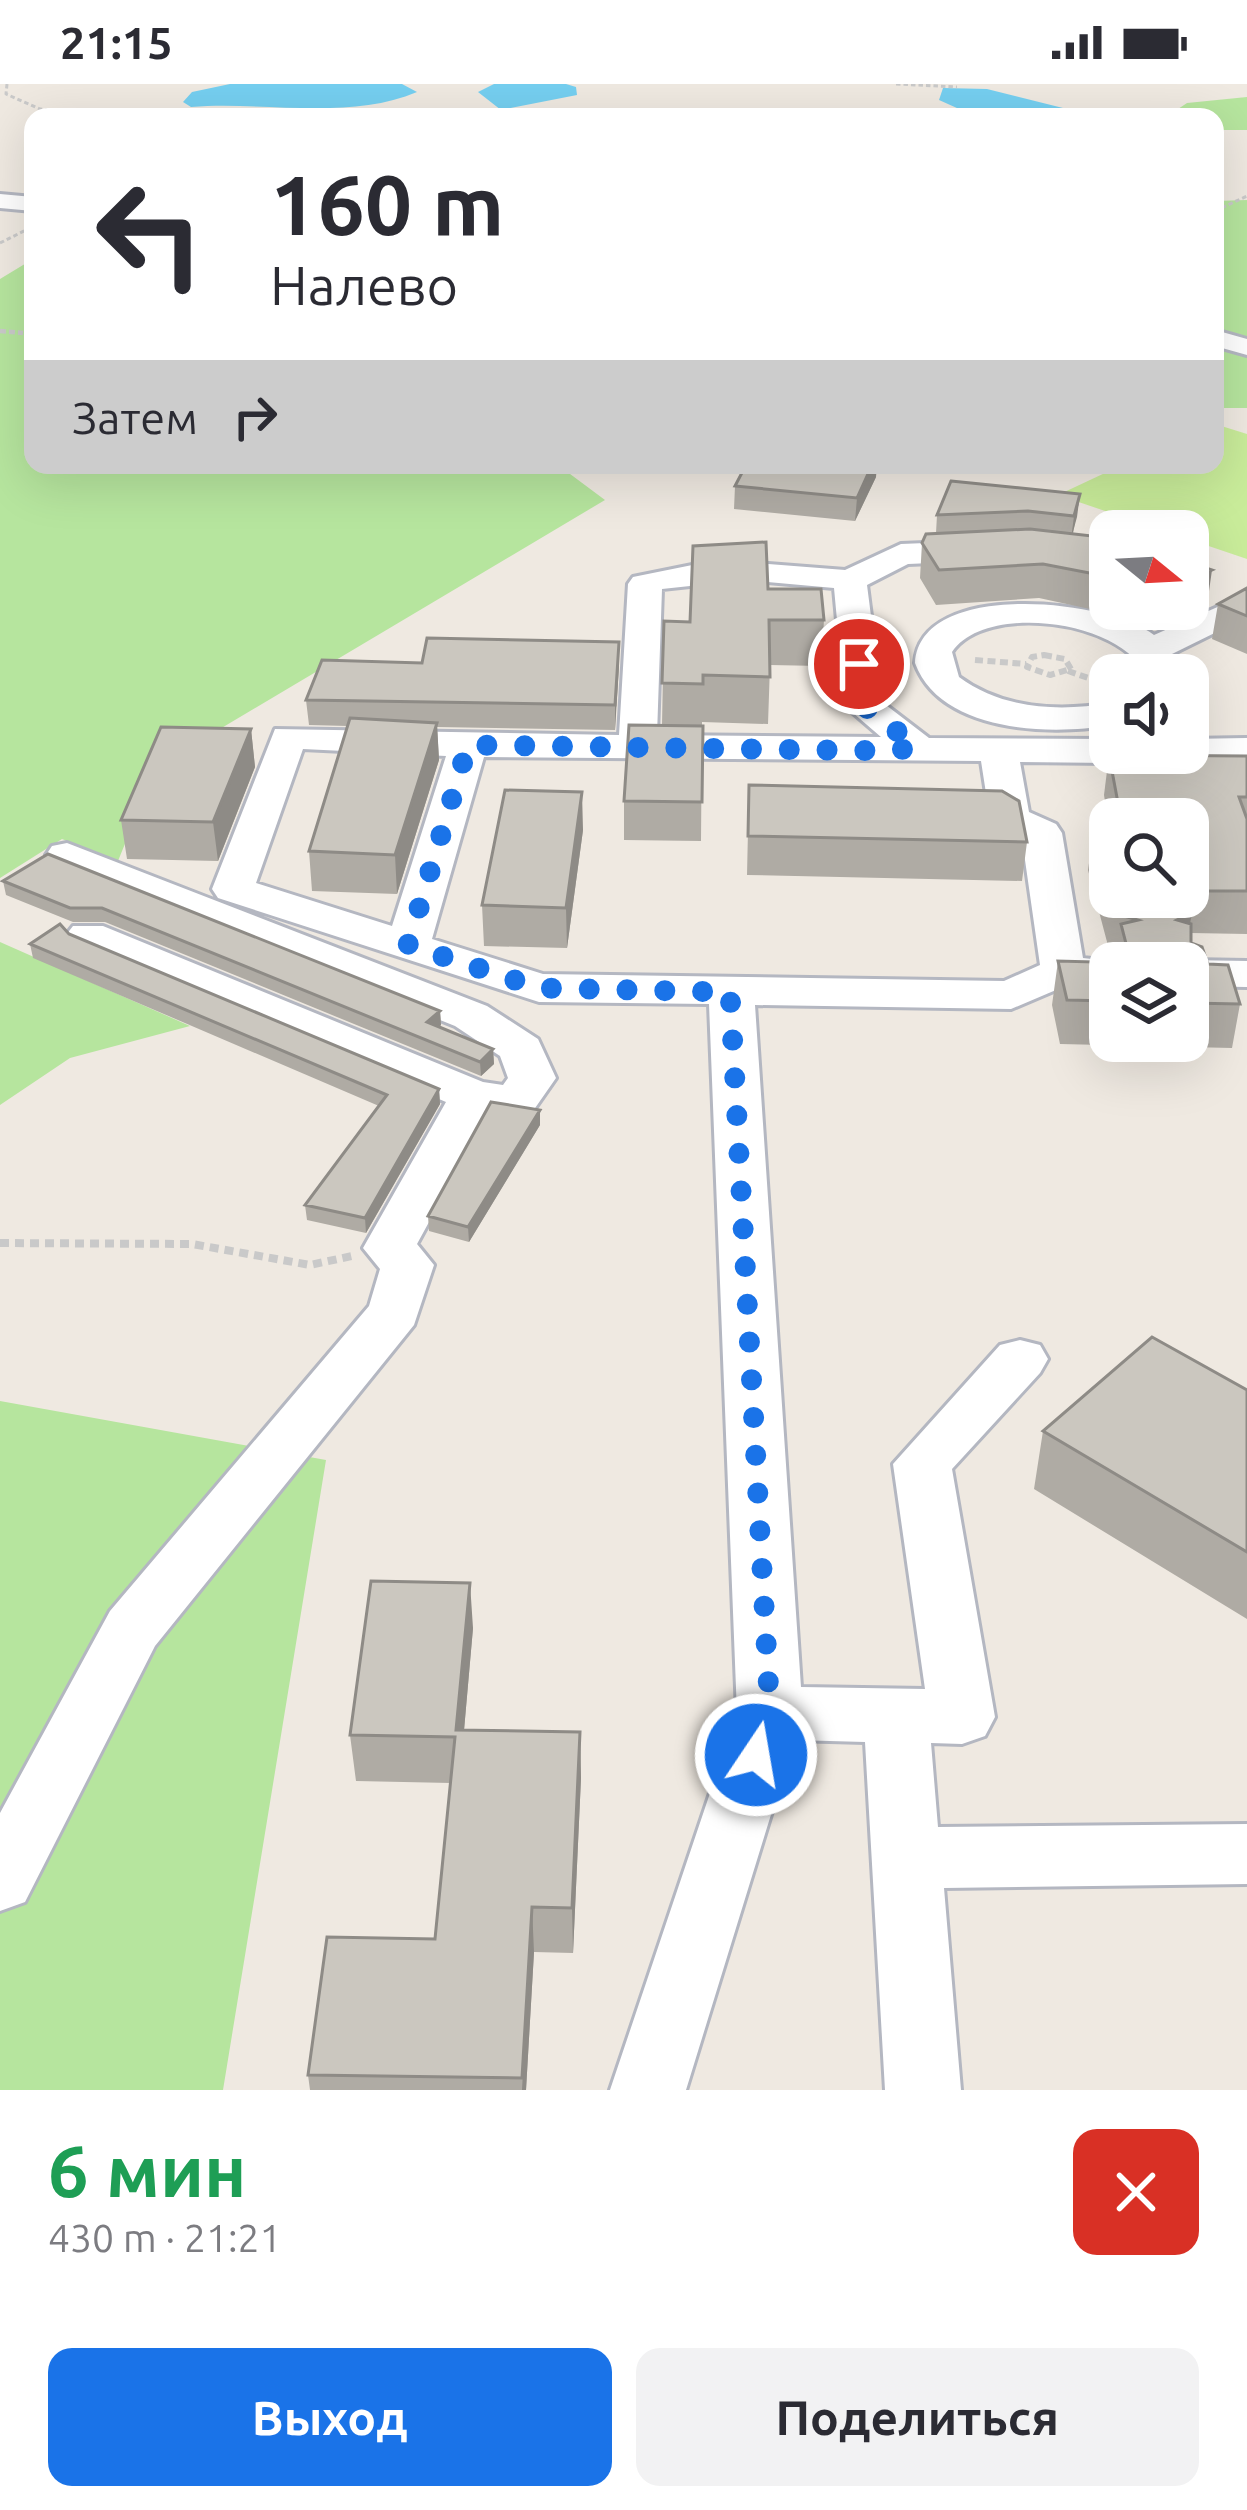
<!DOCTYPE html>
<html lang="ru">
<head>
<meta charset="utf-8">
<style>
	:root { --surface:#fff; --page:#f2f2f3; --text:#2b2b33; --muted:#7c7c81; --accent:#1a73e8 }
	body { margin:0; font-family:Ubuntu,sans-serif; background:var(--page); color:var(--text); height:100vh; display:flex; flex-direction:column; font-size:45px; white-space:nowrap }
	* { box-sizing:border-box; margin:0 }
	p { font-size:39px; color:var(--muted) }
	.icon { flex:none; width:66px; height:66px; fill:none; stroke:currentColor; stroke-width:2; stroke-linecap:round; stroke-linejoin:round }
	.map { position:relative; height:2006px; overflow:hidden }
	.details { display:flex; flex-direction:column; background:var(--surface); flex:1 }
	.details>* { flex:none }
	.guide { position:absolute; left:24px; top:24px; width:1200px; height:366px; border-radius:24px; box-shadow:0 12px 48px #0002; background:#fff; color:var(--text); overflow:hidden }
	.needle { width:78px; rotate:108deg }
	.buttons { position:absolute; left:1089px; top:426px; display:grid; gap:24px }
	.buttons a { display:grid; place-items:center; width:120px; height:120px; border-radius:24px; background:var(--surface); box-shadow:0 12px 48px #0002; font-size:60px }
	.pin { position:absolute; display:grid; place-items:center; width:102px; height:102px; color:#fff; margin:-51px; border:6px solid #fff; border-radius:50%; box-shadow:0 3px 12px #0007 }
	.me { position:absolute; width:132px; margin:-66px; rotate:12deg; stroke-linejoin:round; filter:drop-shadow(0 0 9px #0008) }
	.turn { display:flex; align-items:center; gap:42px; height:252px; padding:0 48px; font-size:54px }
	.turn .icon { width:156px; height:156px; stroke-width:2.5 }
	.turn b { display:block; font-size:84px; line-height:102px }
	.then { display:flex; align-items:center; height:114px; padding:0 48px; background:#0003; gap:24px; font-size:45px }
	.round { display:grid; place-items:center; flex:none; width:126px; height:126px; border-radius:24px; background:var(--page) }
	.head { display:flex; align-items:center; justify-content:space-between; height:204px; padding:0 48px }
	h1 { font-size:72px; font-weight:700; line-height:90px; color:#1e9e55 }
	.action { display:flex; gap:24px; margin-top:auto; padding:24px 48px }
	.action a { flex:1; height:138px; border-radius:24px; background:var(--accent); color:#fff; font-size:48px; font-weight:700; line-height:138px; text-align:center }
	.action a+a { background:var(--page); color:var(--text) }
	.status { display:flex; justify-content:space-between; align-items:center; height:84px; padding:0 60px; background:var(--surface); direction:ltr }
	.status svg { height:33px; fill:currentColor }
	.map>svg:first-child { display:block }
	.green { fill:#b6e59e }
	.pitch { fill:#c9ec9a }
	.water { fill:#75cff0 }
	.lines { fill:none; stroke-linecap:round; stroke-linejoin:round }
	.minor-casing { stroke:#b4b7c1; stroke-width:6 }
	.path-far3 { stroke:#c9c9c9; stroke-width:3; stroke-dasharray:4.5 3; stroke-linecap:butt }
	.path-far2 { stroke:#c9c9c9; stroke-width:4.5; stroke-dasharray:6 3; stroke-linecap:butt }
	.path-far1 { stroke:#c9c9c9; stroke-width:6; stroke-dasharray:8 4.5; stroke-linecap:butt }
	.path { stroke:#c9c9c9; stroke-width:8; stroke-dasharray:9 6; stroke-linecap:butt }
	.minor { fill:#fff; fill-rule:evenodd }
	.wall { fill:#afaba4; fill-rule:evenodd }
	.shaded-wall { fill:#8e8b86 }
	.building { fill:#cbc7bf; stroke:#8e8b86; stroke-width:3 }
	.route { stroke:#1a73e8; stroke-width:21; stroke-dasharray:0 37.8 }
</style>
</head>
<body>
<div class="status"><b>21:15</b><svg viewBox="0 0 49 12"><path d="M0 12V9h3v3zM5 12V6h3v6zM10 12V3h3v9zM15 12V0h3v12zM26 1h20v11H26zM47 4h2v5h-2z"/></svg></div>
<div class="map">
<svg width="1247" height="2006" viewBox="0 0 1247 2006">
	<rect width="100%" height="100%" fill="#efe9e1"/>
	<path class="green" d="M1247,13V46H1215V33H1166L1187,19Z
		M1247,116V258L1215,249V117Z
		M33,175V381H558L605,416L156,683L118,777L62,755L0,794V195Z
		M1215,264L1247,273V324H1215Z
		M0,858L190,942L70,974L0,1021Z
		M0,1317L326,1376L223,2006H0Z"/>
	<path class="pitch" d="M1215,340L1247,350V475L1188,455V447H1164L1058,411L1122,381H1215Z"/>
	<path class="water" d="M230,0H402L417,8C349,37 264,17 191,23L183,18L192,8Z
		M494,0H566L576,3L577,11L501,26L478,8Z
		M943,4L987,5L1063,24L977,33L939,16Z"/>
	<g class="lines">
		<defs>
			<path id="minor" d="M0,110L33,113V127L0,124Z
				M1215,246L1247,255V271L1215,262Z
				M1026,455L1110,464V484L1026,475L908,480L867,501L882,618L929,654L1110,655V669H1128L1110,679L1020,678L1029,728L1056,740L1062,749L1083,874L1127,879H1110V900H1070L1011,925L755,921L801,1603L925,1605L893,1380L1000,1261L1020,1256L1040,1261L1048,1275L1040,1289L952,1385L995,1633L985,1652L962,1660L931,1659L938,1743L1247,1740V1800L944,1804L961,2006H885L865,1658L794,1656L686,2006H610L737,1629L709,920L539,918L218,814L212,805L275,645L619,651L628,500L633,493L717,476L845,486L901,460ZM746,496L834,504L845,622L881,653L657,651L662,505ZM303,665L446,672L392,842L256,799ZM484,673L981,677L990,735L1022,755L1040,881L1004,897L543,890L432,855Z
				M1247,510V533L1172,570L1181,591H1145C1123,536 985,518 952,568L959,593C1002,625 1059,628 1110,619V641C1050,652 940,648 915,579C920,495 1108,515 1154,551Z
				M1247,654V678L1188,679L1170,669H1188V655Z
				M67,759L487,922L538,955L556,994L533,1027L489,1028L417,1160L434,1181L414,1241L155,1562L25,1818L0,1827V1729L110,1527L369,1222L380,1185L363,1164L446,1018L73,860L66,851L73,842H103L483,998L503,1001L508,994L500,972L455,942L52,780L46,771L52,762Z
				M1188,876L1247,877V903L1188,902V879H1174Z"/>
		</defs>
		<use href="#minor" class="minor-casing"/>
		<path class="path-far3" d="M7,0L6,10L40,25L136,33
			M896,0L957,3
			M1215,127L1247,112
			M0,159L26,146"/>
		<path class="path-far2" d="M0,247L23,249"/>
		<path class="path-far1" d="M1044,571L1065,575L1071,585L1050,591L1027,583L1032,573Z
			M975,576L1026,580
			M1068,587L1103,599"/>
		<path class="path" d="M0,1159L192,1160L310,1181L352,1172"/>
		<use href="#minor" class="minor"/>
	</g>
	<path class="wall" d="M876,393L855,437L734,425L735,402Z
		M1080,410L1073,450L1110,454V525H1188L1207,521L1164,541L1039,514L936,521L920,494L922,459L936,449L937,431Z
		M1247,504V570L1212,555L1218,520Z
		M768,505L824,536L821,582L770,581L768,640L702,638L701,757L624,756V717L662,641L664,537L690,538Z
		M619,558L615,646L437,643L439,676L397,810L312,807L309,767L348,642L309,641L306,616L422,579Z
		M251,645L255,683L218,777L127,775L121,736Z
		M1109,671L1247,672V850L1191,849V859L1240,920L1232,964L1060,960L1052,921L1058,877L1115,878L1116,874L1111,873L1088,786L1094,744H1109L1104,711ZM1110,735H1188V813H1110ZM1110,879H1188V957H1110Z
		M749,701L1027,758L1022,797L747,791Z
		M583,746L567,864L484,862L482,821Z
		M48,770L440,927L441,941L439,943L493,965L494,980L481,992L105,838H73L6,811L3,797Z
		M69,850L439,1005L440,1020L366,1149L307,1136L305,1121L379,1022L33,874L30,860Z
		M540,1026V1041L469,1158L429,1147L428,1132Z
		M1247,1306V1535L1034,1405L1043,1347Z
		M473,1544L464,1646L580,1648L581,1694L573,1869L534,1868L526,2006H310L308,1991L435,1855L451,1699L356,1697L350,1651Z"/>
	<path class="shaded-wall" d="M872,381H877L876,393L855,437L857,414Z
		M1080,410L1077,433L1071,455L1074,432Z
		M1212,486L1207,521L1164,541L1167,525H1188V497Z
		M619,558V582L615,646V621Z
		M437,639L439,676L397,810L395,771Z
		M251,645L255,683L218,777L213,738Z
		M582,708L583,746L567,864L566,824Z
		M1192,829L1184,872L1177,836Z
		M440,927L441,941L428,953L427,938Z
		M493,965L494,980L481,992L480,978Z
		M439,1005L440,1020L366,1149L365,1134Z
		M540,1026V1041L469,1158L468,1143Z
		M470,1499L473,1544L460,1692L456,1646Z
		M580,1648L581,1694L573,1869L572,1824Z
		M532,1823L534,1868L526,2006H522Z"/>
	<path class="building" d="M746,381H872L857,414L735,402Z
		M951,397L1080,410L1074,432L1028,427L937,431Z
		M1030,445L1110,454V493L1043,480L939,486L922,459L926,450Z
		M766,458L768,505H821L824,536H769L770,593L703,591V600L662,599L664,537L690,538L693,462Z
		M1188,478L1212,486L1188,497Z
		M1247,504V532L1218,520Z
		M427,554L619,558L615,621L306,616L322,576L422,579Z
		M350,634L437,639L395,771L309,767Z
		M629,641L703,642L702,718L624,717Z
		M161,643L251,645L213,738L121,736Z
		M1109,671L1247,672V713H1239L1247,735V807H1188V735H1121Z
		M749,701L1002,707L1019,717L1027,758L748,752Z
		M505,706L582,708L566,824L482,821Z
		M1094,744L1110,745V803Z
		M48,770L440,927L427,938L493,965L480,978L102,824H70L3,797Z
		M1113,813H1187L1192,829L1177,836L1191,840V859L1202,863L1208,880L1228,881L1240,920L1188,919V879H1110V917L1067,916L1058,877L1131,879L1121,840L1138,836L1117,830Z
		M60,840L69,850L439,1005L365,1134L305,1121L387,1011L30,860Z
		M491,1018L540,1026L468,1143L428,1132Z
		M1152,1253L1247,1306V1468L1043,1347Z
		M371,1497L470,1499L456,1646L580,1648L572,1824L532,1823L522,1994L308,1991L327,1853L435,1855L455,1653L350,1651Z"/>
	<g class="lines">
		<path class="route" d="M756,1671L770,1629L730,908L539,904L408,861L468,661L895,667L916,662L864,622L859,580"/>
	</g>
</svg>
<div class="buttons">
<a><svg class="needle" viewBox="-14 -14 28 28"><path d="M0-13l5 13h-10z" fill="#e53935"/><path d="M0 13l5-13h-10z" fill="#7c7c81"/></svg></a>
<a><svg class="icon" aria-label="sound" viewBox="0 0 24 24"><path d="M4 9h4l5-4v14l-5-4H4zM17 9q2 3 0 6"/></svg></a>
<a><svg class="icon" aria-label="search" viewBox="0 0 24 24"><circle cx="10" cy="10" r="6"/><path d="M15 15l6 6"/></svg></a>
<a><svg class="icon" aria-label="layers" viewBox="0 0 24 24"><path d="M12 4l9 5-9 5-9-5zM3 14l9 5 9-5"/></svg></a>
</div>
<div class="pin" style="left:859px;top:580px;background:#d93025"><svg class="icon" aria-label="arrive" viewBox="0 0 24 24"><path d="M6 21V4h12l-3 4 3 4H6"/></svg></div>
<svg class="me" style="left:756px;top:1671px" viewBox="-20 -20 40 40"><circle r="17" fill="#1a73e8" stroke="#fff" stroke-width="3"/><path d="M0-11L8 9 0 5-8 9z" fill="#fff"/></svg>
<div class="guide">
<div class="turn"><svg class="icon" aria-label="left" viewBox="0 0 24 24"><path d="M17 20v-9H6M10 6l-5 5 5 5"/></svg><div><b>160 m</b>Налево</div></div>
<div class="then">Затем<svg class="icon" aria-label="right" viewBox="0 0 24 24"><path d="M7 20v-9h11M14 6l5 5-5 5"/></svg></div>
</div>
</div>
<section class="details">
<div class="head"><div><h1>6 мин</h1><p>430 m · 21:21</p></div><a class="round" style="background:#d93025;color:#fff"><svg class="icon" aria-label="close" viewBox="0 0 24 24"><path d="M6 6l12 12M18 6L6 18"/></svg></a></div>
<div class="action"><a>Выход</a><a>Поделиться</a></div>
</section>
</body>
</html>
